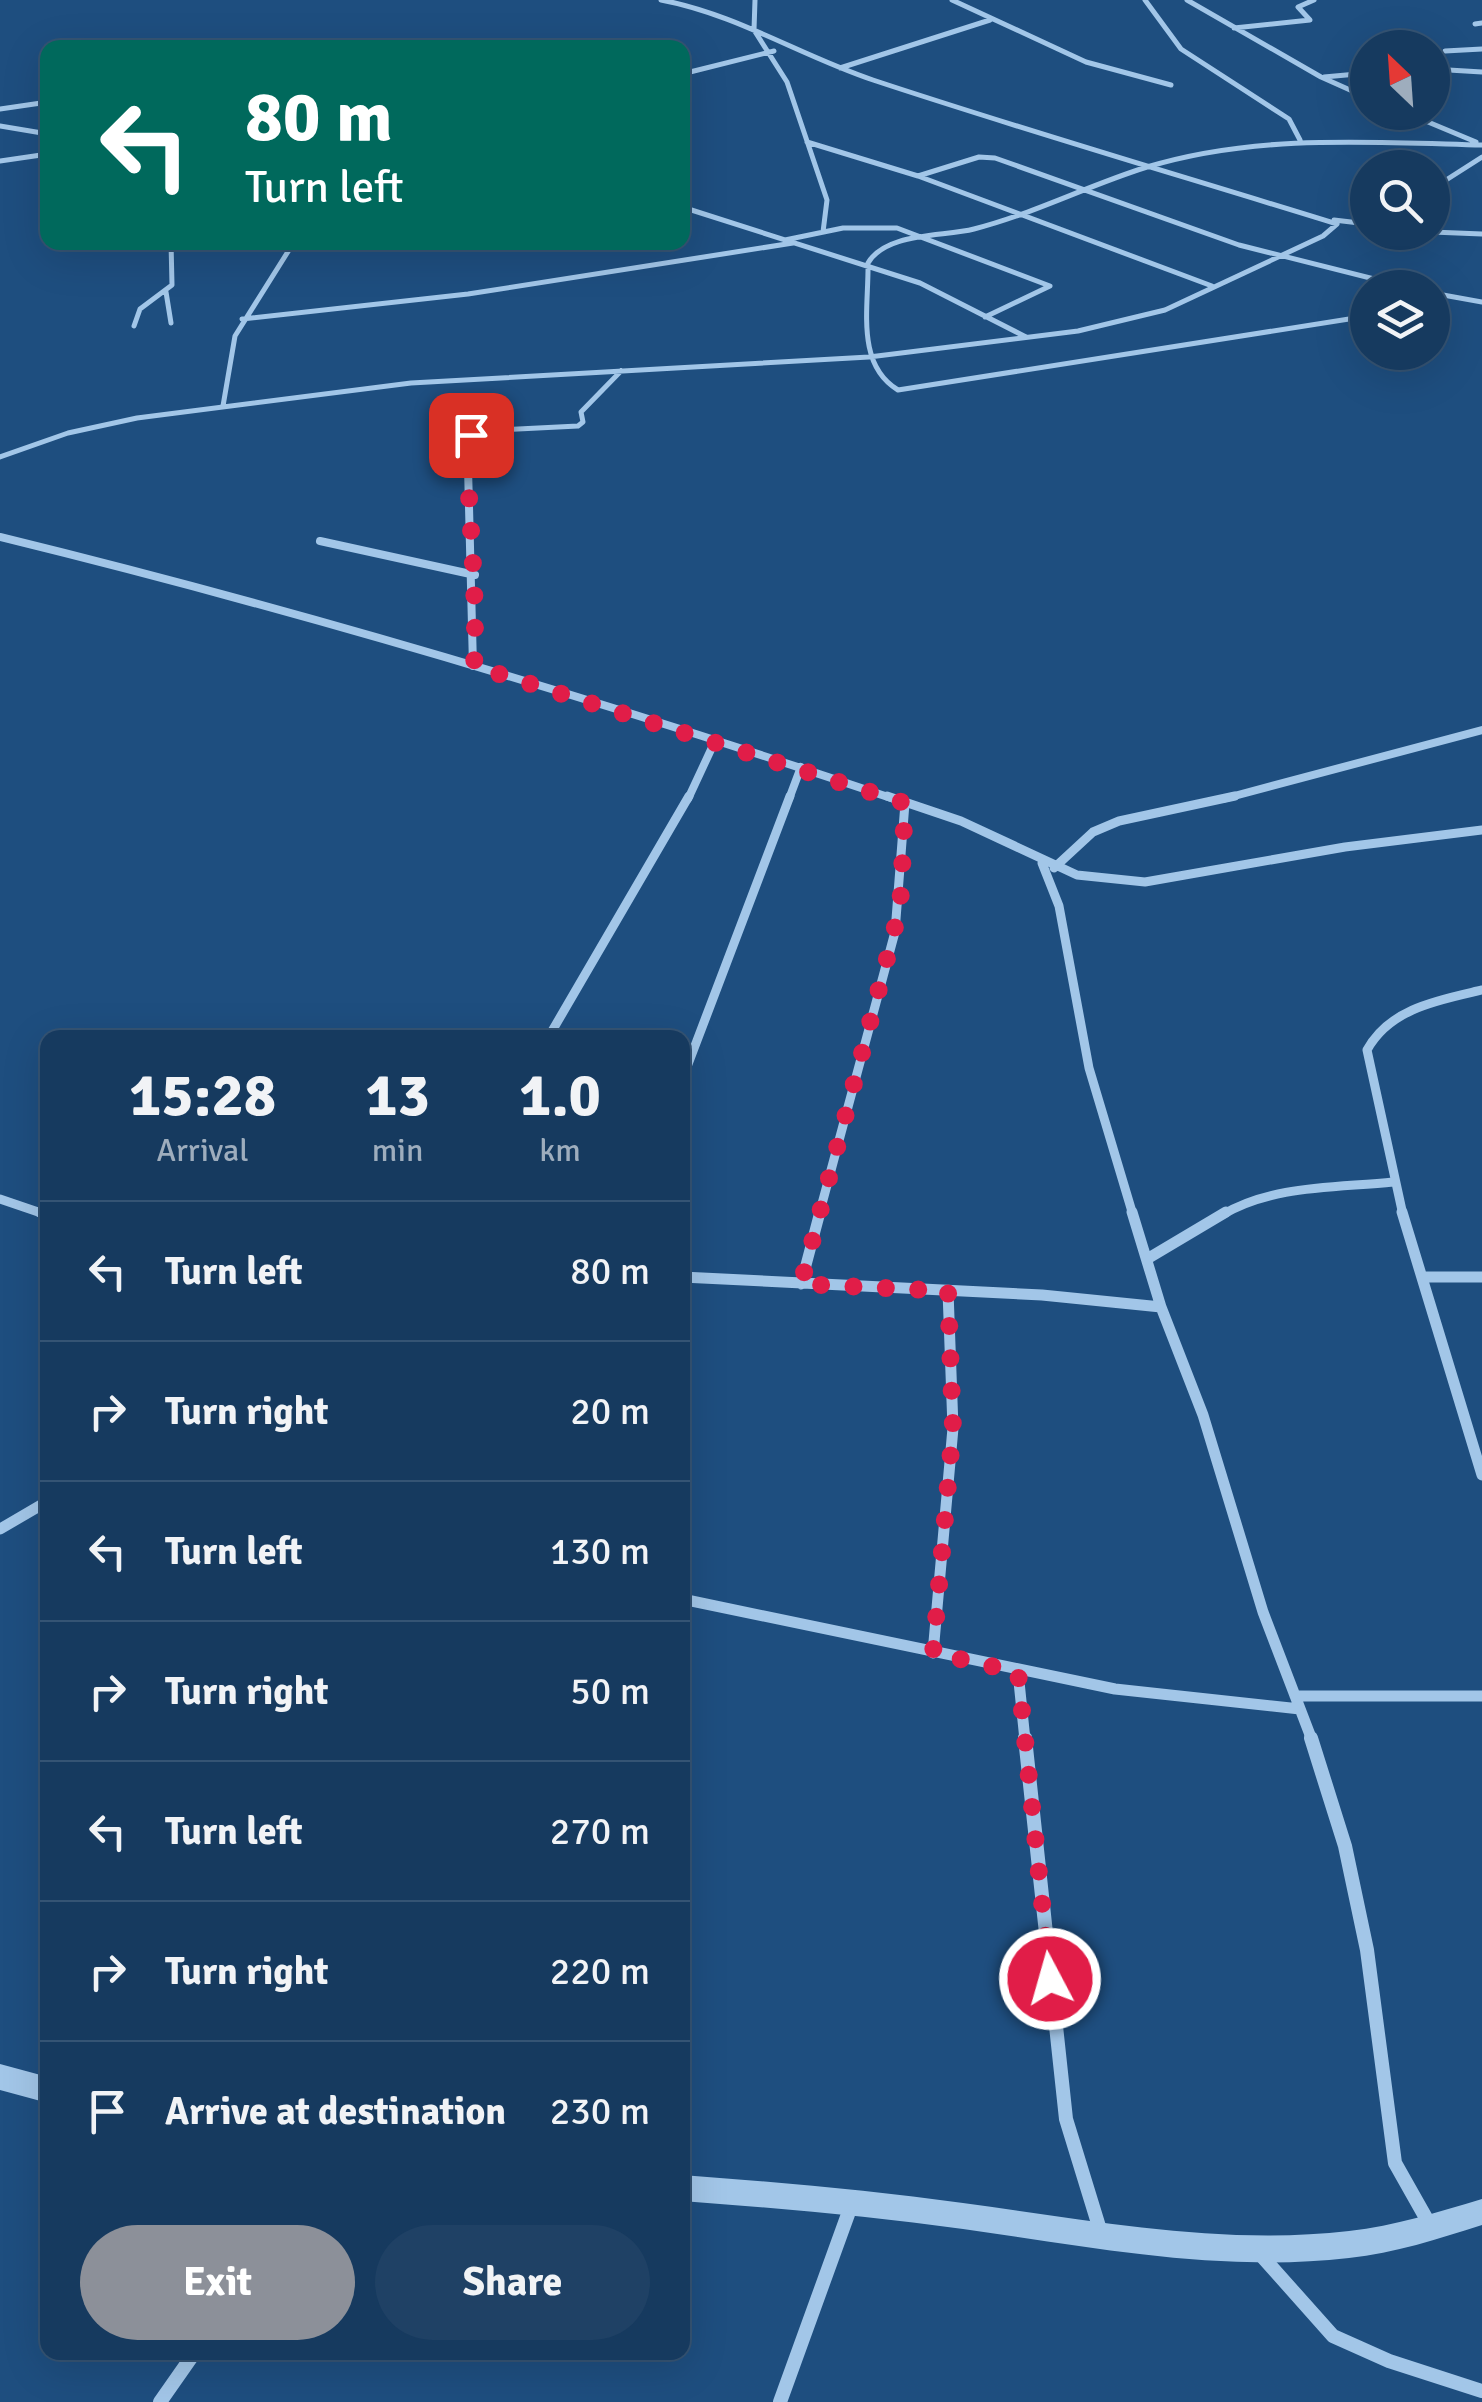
<!DOCTYPE html>
<html lang="en">
<head>
<meta charset="utf-8">
<style>
	:root { --surface:#163a5f; --page:#1f4165; --text:#f1f3f6; --muted:#9eadbd; --line:#355474; --accent:#8c9099 }
	body { margin:0; font-family:Signika,sans-serif; background:var(--page); color:var(--text); height:100vh; display:flex; flex-direction:column; font-size:38px; white-space:nowrap }
	* { box-sizing:border-box; margin:0 }
	p { font-size:32px; color:var(--muted) }
	.icon { flex:none; width:55px; height:55px; fill:none; stroke:currentColor; stroke-width:2; stroke-linecap:round; stroke-linejoin:round }
	.map { position:relative; flex:1; overflow:hidden }
	.side { position:absolute; left:40px; top:1030px; width:650px; height:1330px; display:flex; flex-direction:column; background:var(--surface); border-radius:20px; box-shadow:0 10px 40px #0002,0 0 0 2px var(--line) }
	.side>* { flex:none }
	.guide { position:absolute; left:40px; top:40px; width:650px; height:210px; border-radius:20px; box-shadow:0 10px 40px #0002,0 0 0 2px var(--line); background:#00695c; color:#fff; overflow:hidden }
	.needle { width:65px; rotate:335deg }
	.controls { position:absolute; left:1350px; top:30px; display:grid; gap:20px }
	.controls a { display:grid; place-items:center; width:100px; height:100px; border-radius:50%; background:var(--surface); box-shadow:0 10px 40px #0002,0 0 0 2px var(--line); font-size:50px }
	.pin { position:absolute; display:grid; place-items:center; width:85px; height:85px; color:#fff; margin:-42px; border-radius:20px; box-shadow:0 5px 15px #0006 }
	.me { position:absolute; width:110px; margin:-55px; rotate:354deg; stroke-linejoin:round; filter:drop-shadow(0 0 8px #0008) }
	.turn { display:flex; align-items:center; gap:35px; height:210px; padding:0 40px; font-size:45px }
	.turn .icon { width:130px; height:130px; stroke-width:2.5 }
	.turn b { display:block; font-size:70px; line-height:85px }
	.eta { display:flex; justify-content:space-evenly; align-items:center; height:170px; text-align:center }
	.eta b { font-size:60px; font-weight:700; line-height:70px }
	.button { display:flex; gap:20px; margin-top:auto; padding:20px 40px }
	.button a { flex:1; height:115px; border-radius:60px; background:var(--accent); color:#fff; font-size:40px; font-weight:700; line-height:115px; text-align:center }
	.button a+a { background:var(--page); color:var(--text) }
	ul { padding:0; list-style:none }
	li { display:flex; align-items:center; gap:30px; height:140px; padding:0 40px; border-top:2px solid var(--line) }
	li div { flex:1 }
	li b { display:block; font-size:38px }
	li em { font-style:normal }
	.map>svg:first-child { display:block }
	.lines { fill:none; stroke-linecap:round; stroke-linejoin:round }
	.minor-far4 { stroke:#a2c6e8; stroke-width:5 }
	.minor-far3 { stroke:#a2c6e8; stroke-width:8 }
	.minor-far2 { stroke:#a2c6e8; stroke-width:9 }
	.minor-far1 { stroke:#a2c6e8; stroke-width:11 }
	.minor { stroke:#a2c6e8; stroke-width:14 }
	.tertiary { fill:#a2c6e8; fill-rule:evenodd }
	.route { stroke:#e11d48; stroke-width:18; stroke-dasharray:0 32.4 }
</style>
</head>
<body>
<div class="map">
<svg width="1482" height="2402" viewBox="0 0 1482 2402">
	<rect width="100%" height="100%" fill="#1e4e7f"/>
	<g class="lines">
		<path class="minor-far4" d="M755,0L754,30L787,82L827,200L823,232
			M952,0L1086,62L1171,85
			M1145,0L1181,49L1289,119L1300,140
			M1187,0L1321,77L1368,98
			M1475,24L1482,23
			M1234,28L1310,20L1298,7L1314,0
			M1445,51L1482,49
			M840,68L990,20
			M1432,69L1482,72
			M682,74L774,51
			M1324,77L1368,73
			M0,109L48,102
			M1404,112L1476,142
			M0,126L48,134
			M807,142L918,176L1212,286
			M0,161L48,154
			M918,176L979,157L995,158L1239,245L1410,288
			M1432,189L1482,157
			M682,207L920,283L1026,337
			M1334,220L1368,224
			M1432,232L1482,234
			M785,240L843,228H897L1050,286L985,317
			M166,292L171,323
			M1432,293L1482,302
			M1368,316L898,390C855,364 869,306 868,263C886,232 943,237 974,229C1033,214 1089,185 1147,167C1256,134 1370,142 1482,145
			M242,319L468,294L793,243
			M134,326L140,309L172,285L171,242
			M223,406L235,336L294,242
			M0,457L68,433L137,418L411,383L869,357L1078,331L1165,310L1323,236L1337,224C1182,176 1027,131 873,80C801,56 736,14 661,0
			M468,469L467,440L481,431L578,426L583,422L581,412L621,371"/>
		<path class="minor-far3" d="M468,467L473,666
			M0,537C302,611 600,700 894,799
			M320,541L475,575
			M688,799L715,741
			M789,799L801,767
			M1223,799L1482,730"/>
		<path class="minor-far2" d="M887,796L961,821L1077,875L1145,882L1345,847L1482,830
			M1042,863L1059,906L1089,1068L1133,1215
			M1054,868L1093,832L1119,821L1235,796
			M548,1038L689,796
			M682,1080L790,796
			M0,1199L47,1215
			M819,1215L895,932L905,803
			M1222,1215C1272,1185 1336,1188 1393,1182
			M1403,1215L1367,1050C1390,1008 1439,1000 1482,990"/>
		<path class="minor-far1" d="M40,1212L48,1215
			M1132,1212L1161,1307L1203,1415L1263,1612L1312,1740
			M1402,1212L1482,1475
			M1147,1259L1226,1212
			M682,1277L1042,1295L1161,1307
			M1422,1277H1482
			M801,1284L820,1212
			M0,1529L48,1501
			M682,1599L1115,1689L1300,1709
			M933,1653L953,1428L948,1291
			M1018,1672L1025,1740
			M1295,1696H1482"/>
		<path class="minor" d="M1025,1738L1066,2119L1101,2233
			M1311,1738L1345,1846L1367,1950L1395,2163L1430,2225
			M1260,2254L1333,2336L1389,2361L1482,2391
			M160,2402L195,2352
			M780,2402L851,2206"/>
		<path class="tertiary" d="M0,2064L48,2077V2103L0,2090Z
			M682,2175C776,2182 870,2190 963,2203C1091,2220 1220,2246 1349,2231C1395,2226 1438,2212 1482,2199V2225C1438,2239 1395,2253 1349,2258C1220,2273 1091,2247 963,2229C870,2216 776,2208 682,2201Z"/>
	</g>
	<g class="lines">
		<path class="route" d="M471,435L467,440C468,516 478,591 474,666L905,803L901,894L894,932L801,1284L948,1291L953,1428L933,1653L1018,1672L1050,1979"/>
	</g>
</svg>
<div class="controls">
<a><svg class="needle" viewBox="-14 -14 28 28"><path d="M0-13l5 13h-10z" fill="#e53935"/><path d="M0 13l5-13h-10z" fill="#9eadbd"/></svg></a>
<a><svg class="icon" aria-label="search" viewBox="0 0 24 24"><circle cx="10" cy="10" r="6"/><path d="M15 15l6 6"/></svg></a>
<a><svg class="icon" aria-label="layers" viewBox="0 0 24 24"><path d="M12 4l9 5-9 5-9-5zM3 14l9 5 9-5"/></svg></a>
</div>
<div class="pin" style="left:471px;top:435px;background:#d93025"><svg class="icon" aria-label="arrive" viewBox="0 0 24 24"><path d="M6 21V4h12l-3 4 3 4H6"/></svg></div>
<svg class="me" style="left:1050px;top:1979px" viewBox="-20 -20 40 40"><circle r="17" fill="#e11d48" stroke="#fff" stroke-width="3"/><path d="M0-11L8 9 0 5-8 9z" fill="#fff"/></svg>
<div class="guide">
<div class="turn"><svg class="icon" aria-label="left" viewBox="0 0 24 24"><path d="M17 20v-9H6M10 6l-5 5 5 5"/></svg><div><b>80 m</b>Turn left</div></div>
</div>
<section class="side">
<div class="eta">
<div><b>15:28</b><p>Arrival</p></div>
<div><b>13</b><p>min</p></div>
<div><b>1.0</b><p>km</p></div>
</div>
<ul>
<li><svg class="icon" aria-label="left" viewBox="0 0 24 24"><path d="M17 20v-9H6M10 6l-5 5 5 5"/></svg><div><b>Turn left</b></div><em>80 m</em></li>
<li><svg class="icon" aria-label="right" viewBox="0 0 24 24"><path d="M7 20v-9h11M14 6l5 5-5 5"/></svg><div><b>Turn right</b></div><em>20 m</em></li>
<li><svg class="icon" aria-label="left" viewBox="0 0 24 24"><path d="M17 20v-9H6M10 6l-5 5 5 5"/></svg><div><b>Turn left</b></div><em>130 m</em></li>
<li><svg class="icon" aria-label="right" viewBox="0 0 24 24"><path d="M7 20v-9h11M14 6l5 5-5 5"/></svg><div><b>Turn right</b></div><em>50 m</em></li>
<li><svg class="icon" aria-label="left" viewBox="0 0 24 24"><path d="M17 20v-9H6M10 6l-5 5 5 5"/></svg><div><b>Turn left</b></div><em>270 m</em></li>
<li><svg class="icon" aria-label="right" viewBox="0 0 24 24"><path d="M7 20v-9h11M14 6l5 5-5 5"/></svg><div><b>Turn right</b></div><em>220 m</em></li>
<li><svg class="icon" aria-label="arrive" viewBox="0 0 24 24"><path d="M6 21V4h12l-3 4 3 4H6"/></svg><div><b>Arrive at destination</b></div><em>230 m</em></li>
</ul>
<div class="button"><a>Exit</a><a>Share</a></div>
</section>
</div>
</body>
</html>
